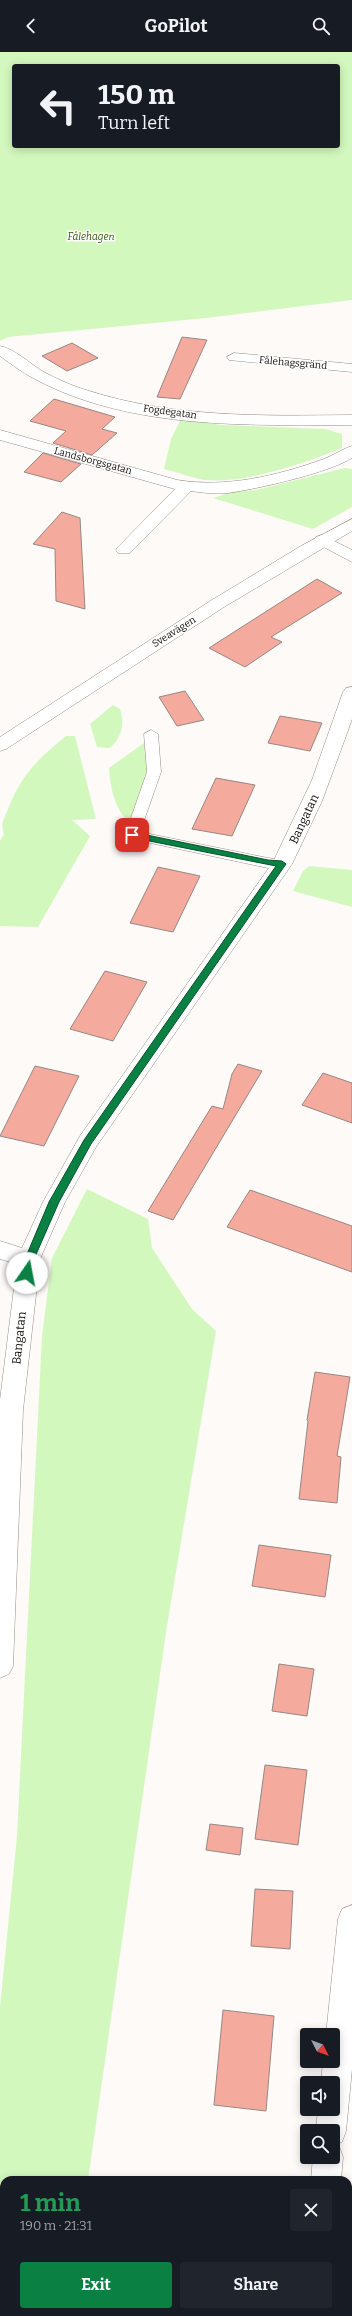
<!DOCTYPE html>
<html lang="en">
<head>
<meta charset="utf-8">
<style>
	:root { --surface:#171b24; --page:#20242c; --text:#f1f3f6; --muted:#9ea1a6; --accent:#0b8043 }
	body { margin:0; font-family:Bitter,serif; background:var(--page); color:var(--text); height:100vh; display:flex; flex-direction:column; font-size:15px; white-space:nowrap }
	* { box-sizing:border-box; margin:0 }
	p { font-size:13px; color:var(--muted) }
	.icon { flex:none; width:22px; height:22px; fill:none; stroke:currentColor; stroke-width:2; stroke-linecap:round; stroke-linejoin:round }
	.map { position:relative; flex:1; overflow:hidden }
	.panel { position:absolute; left:0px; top:2124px; width:352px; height:140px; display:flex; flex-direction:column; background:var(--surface); border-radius:12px 12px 0 0; box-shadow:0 2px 10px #0003 }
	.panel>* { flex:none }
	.hud { position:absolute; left:12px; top:12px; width:328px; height:84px; border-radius:4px; box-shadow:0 2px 10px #0003; background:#171b24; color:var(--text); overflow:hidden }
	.needle { width:26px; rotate:132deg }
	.buttons { position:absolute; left:300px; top:1976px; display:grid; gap:8px }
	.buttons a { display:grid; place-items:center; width:40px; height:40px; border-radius:4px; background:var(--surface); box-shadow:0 2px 10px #0003; font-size:20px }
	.pin { position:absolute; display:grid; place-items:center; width:34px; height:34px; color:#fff; margin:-17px; border-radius:8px; box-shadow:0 2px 6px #0006 }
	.me { position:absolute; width:44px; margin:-22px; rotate:12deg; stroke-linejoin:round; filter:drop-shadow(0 0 3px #0008) }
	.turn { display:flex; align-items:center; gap:14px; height:84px; padding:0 20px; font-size:18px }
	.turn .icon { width:52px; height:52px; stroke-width:2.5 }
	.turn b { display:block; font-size:28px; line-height:34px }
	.round { display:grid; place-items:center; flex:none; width:42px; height:42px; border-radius:4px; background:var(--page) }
	.overview { display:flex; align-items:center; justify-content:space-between; height:68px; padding:0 20px }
	h1 { font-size:24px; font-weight:700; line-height:30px; color:#1e9e55 }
	.primary-button { display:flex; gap:8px; margin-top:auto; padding:8px 20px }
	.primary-button a { flex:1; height:46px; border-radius:4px; background:var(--accent); color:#fff; font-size:16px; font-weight:700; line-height:46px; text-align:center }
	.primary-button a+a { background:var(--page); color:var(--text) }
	header { display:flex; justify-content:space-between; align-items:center; height:52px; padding:0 20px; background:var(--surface); font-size:18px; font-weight:700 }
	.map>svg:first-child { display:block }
	.green { fill:#d3f8be; fill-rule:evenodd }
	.building { fill:#f4ab9d; stroke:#978784 }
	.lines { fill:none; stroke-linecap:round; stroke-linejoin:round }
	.service-casing { stroke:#998a85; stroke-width:1 }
	.minor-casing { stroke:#998a85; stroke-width:1 }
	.secondary-casing { stroke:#998a85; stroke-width:1 }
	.service { fill:#fff; fill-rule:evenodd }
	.minor { fill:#fff; fill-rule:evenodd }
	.secondary { fill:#fff; fill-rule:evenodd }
	.route { fill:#0b8043; stroke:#07532c }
	.labels { text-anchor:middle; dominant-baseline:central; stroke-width:3; stroke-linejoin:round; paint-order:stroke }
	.far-park-label { font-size:10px; font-style:italic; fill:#2d5801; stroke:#fff }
	.far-street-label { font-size:10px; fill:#140f0d; stroke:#fff }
	.street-label { font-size:12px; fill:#140f0d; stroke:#fff }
</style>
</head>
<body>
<header><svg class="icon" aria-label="back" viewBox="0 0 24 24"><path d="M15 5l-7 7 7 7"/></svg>GoPilot<svg class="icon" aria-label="search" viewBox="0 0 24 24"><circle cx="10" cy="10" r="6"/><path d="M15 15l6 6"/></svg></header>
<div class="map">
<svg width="352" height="2264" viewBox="0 0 352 2264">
	<rect width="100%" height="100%" fill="#fdfaf8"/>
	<path class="green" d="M0,0H352V248L206,266L8,285L0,289ZM14,14H338V94H14Z
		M181,367L221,373L326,377L342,382V396C306,411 245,432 205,428C192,426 177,420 164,417L171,387Z
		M345,416L352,417V455L313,477L213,446L232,440L256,438Z
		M113,653L120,657C125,672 122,685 110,696L97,695L90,672Z
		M66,684H75L96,767L72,768L90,784L38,875L0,874V789L4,782C0,770 4,768 8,757C22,722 37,708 66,684Z
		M144,691L149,724L134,773C116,764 110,736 109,716Z
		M309,814L352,818V855L293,839L303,819Z
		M87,1137L148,1167L152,1196L192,1257L216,1279L166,1580L88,2128H4V2260H69L68,2264H0V1955L17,1784L42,1284L52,1206Z"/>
	<path class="building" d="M182,285L207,288L180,347L157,345Z
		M72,291L98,306L67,319L42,304Z
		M54,347L115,365L102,377L117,381L92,403L53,391L66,379L30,369Z
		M43,401L81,412L61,430L24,420Z
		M62,460L80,466L85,557L56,549L55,497L33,492Z
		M317,527L342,541L271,585L282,590L245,615L209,596Z
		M185,639L204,668L177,674L159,645Z
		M280,664L322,671L310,699L268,691Z
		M216,726L255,733L232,784L192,777Z
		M158,815L200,824L173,880L130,871Z
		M105,919L147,930L113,989L70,977Z
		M238,1012L262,1019L173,1168L148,1159L212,1054L223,1057L232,1022Z
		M35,1014L79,1024L44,1094L0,1084Z
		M323,1021L352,1031V1071L302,1053Z
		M250,1138L352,1174V1220L227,1175Z
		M315,1320L350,1325L337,1404L341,1405L337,1451L299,1447L308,1369L307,1368Z
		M259,1493L331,1503L325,1545L252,1534Z
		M279,1612L314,1617L307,1664L272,1659Z
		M265,1713L307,1718L298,1793L255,1787Z
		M210,1772L243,1776L240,1803L206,1798Z
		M255,1837L293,1839L290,1897L251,1894Z
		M223,1958L274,1964L266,2059L214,2053Z"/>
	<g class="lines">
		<defs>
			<path id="service" d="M151,678L158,682L161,720L140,780L268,806L287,809L289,812L287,815L268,816L127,786L125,783L147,720L144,682Z"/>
			<path id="minor" d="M0,294C15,297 29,311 42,319C55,326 72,334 86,338C172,366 263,364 352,363V373C246,373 129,378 33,326C22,320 11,312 0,304Z
				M234,301L352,312V320L229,308L227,305Z
				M0,378L177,428C227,436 276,424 324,407C334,403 342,397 352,394V406C328,421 257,437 228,441C216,442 203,441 191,439L130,501H118L116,498L118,495L175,437L0,388Z
				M322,483L352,498V510L316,491L314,488L316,485Z
				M352,635V667L346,684L322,749L292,812L96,1095L65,1150L40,1207L23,1358L13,1614L9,1622L0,1626V1348L17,1212L0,1207V1189L22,1196L43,1150L80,1084L273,810L312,728L343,640L346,636Z
				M352,1853V2017L346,2079L342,2090L335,2093L339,2094L343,2105L341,2128H311L313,2105H333V2079H316L318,2057H333V2031H321L323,2009H333V1983H326L338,1867L342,1857Z
				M348,2152L352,2154V2186L348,2184Z
				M292,2260H324L323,2264H291Z"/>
			<path id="secondary" d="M352,467V479L224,555L6,697L0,699V685L212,548L301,494Z"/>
		</defs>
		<use href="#service" class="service-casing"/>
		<use href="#minor" class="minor-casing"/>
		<use href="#secondary" class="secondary-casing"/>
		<use href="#service" class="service"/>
		<use href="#minor" class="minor"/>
		<use href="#secondary" class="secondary"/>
	</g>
	<path class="route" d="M132,780L268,808L282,809L286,812L91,1092L59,1150L34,1207L32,1221L27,1225L22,1221L25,1207L49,1150L84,1088L276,814L129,785L128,783Z"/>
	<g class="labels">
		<g class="far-park-label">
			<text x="91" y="185">Fålehagen</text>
		</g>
		<g class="far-street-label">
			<text transform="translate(293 311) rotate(5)">Fålehagsgränd</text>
			<text transform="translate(170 360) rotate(8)">Fogdegatan</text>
			<text transform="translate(93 409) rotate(15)">Landsborgsgatan</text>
			<text transform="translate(174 580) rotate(-32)">Sveavägen</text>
		</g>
		<g class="street-label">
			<text transform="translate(304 767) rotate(-65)">Bangatan</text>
			<text transform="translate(19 1286) rotate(-84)">Bangatan</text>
		</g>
	</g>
</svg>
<div class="buttons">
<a><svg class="needle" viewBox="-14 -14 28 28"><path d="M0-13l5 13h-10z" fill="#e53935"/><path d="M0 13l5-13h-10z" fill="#9ea1a6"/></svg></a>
<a><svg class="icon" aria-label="sound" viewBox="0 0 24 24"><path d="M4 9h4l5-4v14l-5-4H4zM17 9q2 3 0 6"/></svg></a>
<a><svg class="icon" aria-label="search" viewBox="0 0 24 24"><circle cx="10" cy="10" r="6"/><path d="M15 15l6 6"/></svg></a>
</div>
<div class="pin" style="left:132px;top:783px;background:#d93025"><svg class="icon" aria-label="arrive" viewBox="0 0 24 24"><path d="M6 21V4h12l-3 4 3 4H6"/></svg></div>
<svg class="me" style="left:27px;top:1221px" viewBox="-20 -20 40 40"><circle r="19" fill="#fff"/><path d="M0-13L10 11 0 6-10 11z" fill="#0b8043"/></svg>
<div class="hud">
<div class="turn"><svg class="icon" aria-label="left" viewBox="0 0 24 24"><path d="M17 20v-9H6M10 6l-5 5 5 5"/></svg><div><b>150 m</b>Turn left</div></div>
</div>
<section class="panel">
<div class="overview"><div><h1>1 min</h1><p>190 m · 21:31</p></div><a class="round"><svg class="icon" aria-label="close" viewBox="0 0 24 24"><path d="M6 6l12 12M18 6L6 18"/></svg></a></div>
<div class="primary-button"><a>Exit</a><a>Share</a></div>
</section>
</div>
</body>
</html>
